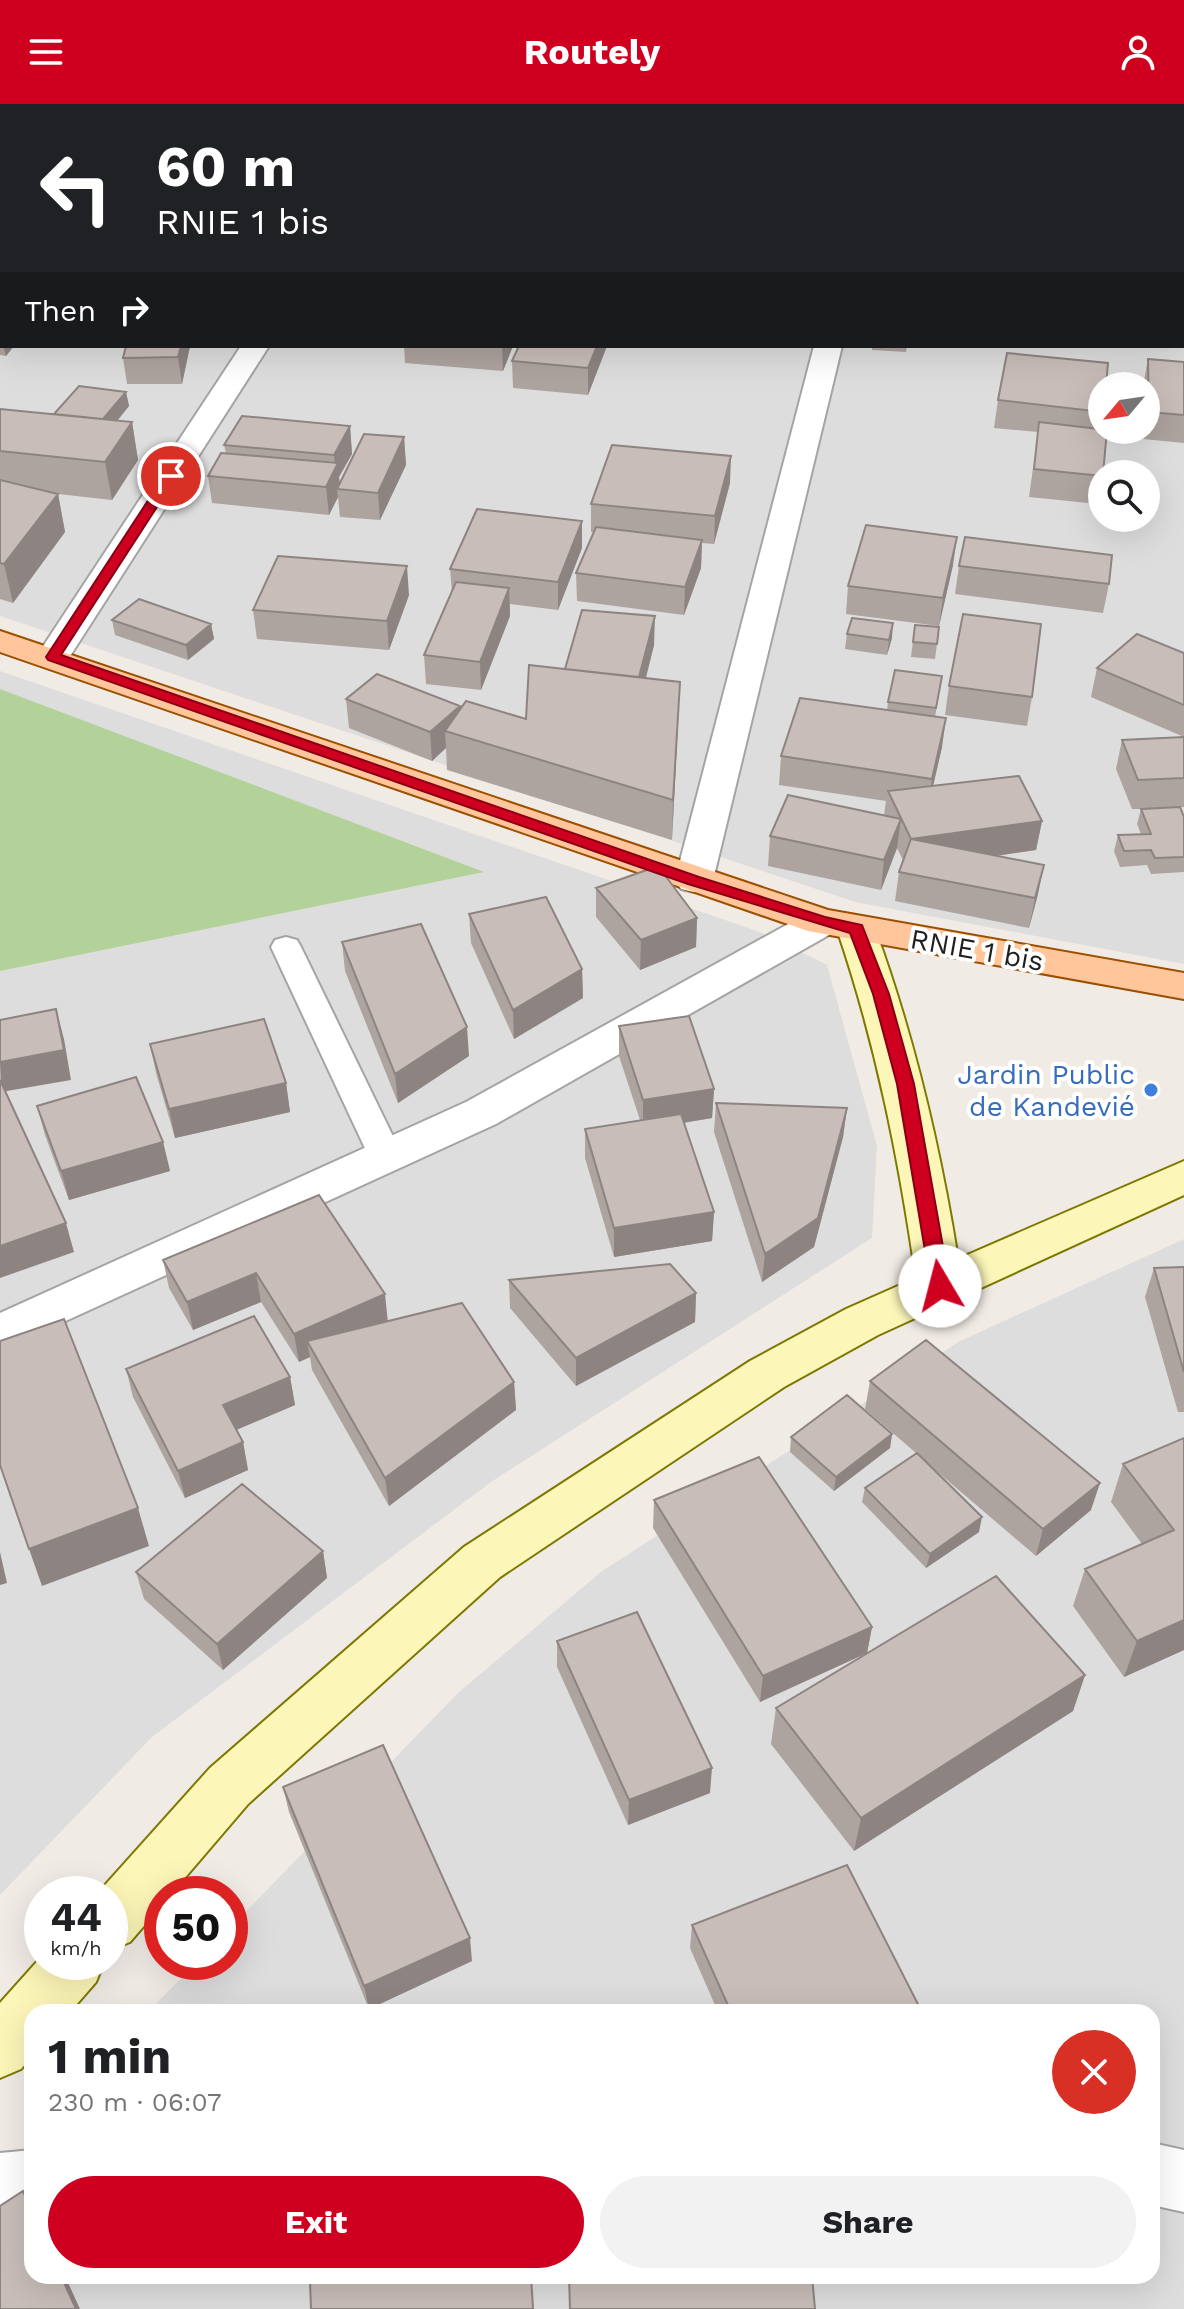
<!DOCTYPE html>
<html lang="en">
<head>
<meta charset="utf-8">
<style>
	:root { --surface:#fff; --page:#f2f2f2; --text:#202124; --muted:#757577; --accent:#cf001f }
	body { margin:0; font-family:"Work Sans",sans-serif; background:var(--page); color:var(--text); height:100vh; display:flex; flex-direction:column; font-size:30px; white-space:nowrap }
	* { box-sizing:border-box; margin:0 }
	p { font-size:26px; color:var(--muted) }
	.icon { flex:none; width:44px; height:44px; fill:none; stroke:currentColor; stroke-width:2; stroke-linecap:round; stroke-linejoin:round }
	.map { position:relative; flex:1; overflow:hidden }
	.side { position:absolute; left:24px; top:1900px; width:1136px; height:280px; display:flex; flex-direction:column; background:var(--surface); border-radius:24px; box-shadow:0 8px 32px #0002 }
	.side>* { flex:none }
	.top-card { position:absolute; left:0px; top:0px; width:1184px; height:244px; box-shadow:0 8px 32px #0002; background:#202124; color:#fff; overflow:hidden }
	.needle { width:52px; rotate:241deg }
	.fabs { position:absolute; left:1088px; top:268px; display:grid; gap:16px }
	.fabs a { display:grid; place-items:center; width:72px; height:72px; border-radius:50%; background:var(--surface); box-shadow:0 8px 32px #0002; font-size:40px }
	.speed { position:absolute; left:24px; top:1772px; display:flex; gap:16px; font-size:40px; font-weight:700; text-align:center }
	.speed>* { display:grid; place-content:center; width:104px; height:104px; border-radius:50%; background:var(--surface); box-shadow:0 8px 32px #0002; line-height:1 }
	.speed small { font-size:20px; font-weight:400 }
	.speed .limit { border:12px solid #d22; background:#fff; color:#111 }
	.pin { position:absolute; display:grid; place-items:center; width:68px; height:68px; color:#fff; margin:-34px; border:4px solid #fff; border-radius:50%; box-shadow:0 2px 8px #0007 }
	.me { position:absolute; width:88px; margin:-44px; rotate:352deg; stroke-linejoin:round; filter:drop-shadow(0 0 6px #0008) }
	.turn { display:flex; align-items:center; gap:28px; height:168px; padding:0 24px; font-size:36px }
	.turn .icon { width:104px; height:104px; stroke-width:2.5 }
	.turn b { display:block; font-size:56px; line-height:68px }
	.then { display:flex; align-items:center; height:76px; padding:0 24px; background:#0003; gap:16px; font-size:30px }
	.round { display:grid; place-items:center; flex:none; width:84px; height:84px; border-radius:42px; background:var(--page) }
	.head { display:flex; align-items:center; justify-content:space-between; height:136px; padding:0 24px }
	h1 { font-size:48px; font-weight:700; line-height:60px }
	.primary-button { display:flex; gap:16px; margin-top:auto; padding:16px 24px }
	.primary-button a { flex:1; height:92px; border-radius:48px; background:var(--accent); color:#fff; font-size:32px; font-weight:700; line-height:92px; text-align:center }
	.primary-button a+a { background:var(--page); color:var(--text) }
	header { display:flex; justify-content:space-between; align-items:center; height:104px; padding:0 24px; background:var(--accent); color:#fff; font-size:36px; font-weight:700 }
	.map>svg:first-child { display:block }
	.residential { fill:#dedddd; fill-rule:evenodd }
	.forest { fill:#b2d299 }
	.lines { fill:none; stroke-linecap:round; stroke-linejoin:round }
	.stream { fill:#a4dce0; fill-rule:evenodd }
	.service-casing { stroke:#a4a4a4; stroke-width:4 }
	.minor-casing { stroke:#a4a4a4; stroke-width:4 }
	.secondary-casing { stroke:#7d7800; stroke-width:4 }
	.primary-casing { stroke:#9b5000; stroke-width:4 }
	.service { fill:#fff; fill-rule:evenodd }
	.minor { fill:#fff; fill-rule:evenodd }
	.secondary { fill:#fcf6b8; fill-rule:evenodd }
	.primary { fill:#ffc69c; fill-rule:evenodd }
	.wall { fill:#ada39f }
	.shaded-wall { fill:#8d8482 }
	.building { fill:#c9bdb9; stroke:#8d8482; stroke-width:2 }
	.route { fill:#cf001f; stroke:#870014; stroke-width:2 }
	.shop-dot { fill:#3f7fe0; stroke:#fff; stroke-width:3 }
	.labels { text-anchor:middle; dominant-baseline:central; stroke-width:8; stroke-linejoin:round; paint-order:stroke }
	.street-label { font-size:28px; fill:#202020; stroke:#fff }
	.shop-label { font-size:28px; fill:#366cbe; stroke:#fff; text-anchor:end }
</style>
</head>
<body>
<header><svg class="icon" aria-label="menu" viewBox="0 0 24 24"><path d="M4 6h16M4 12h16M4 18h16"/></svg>Routely<svg class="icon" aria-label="person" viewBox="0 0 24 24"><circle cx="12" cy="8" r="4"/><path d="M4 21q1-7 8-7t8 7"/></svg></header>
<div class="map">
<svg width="1184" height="2205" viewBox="0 0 1184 2205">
	<rect width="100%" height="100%" fill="#f1ebe6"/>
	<path class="residential" d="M441,0H1184V860L855,798L0,512V195L2,242H1182V2ZM1102,282H1146V326H1102ZM1102,370H1146V414H1102Z
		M0,567L760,828L827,861L877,1042L872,1134L491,1378L152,1633L0,1791Z
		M1184,1135V2205H0L32,2172H1152V1908H148L197,1858H230V1824L458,1589L602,1467L960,1237Z"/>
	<path class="forest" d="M0,585L484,768L0,867Z"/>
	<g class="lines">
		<path class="stream" d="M0,162H2L0,169Z"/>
		<defs>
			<path id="service" d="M286,833L297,836L301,843L404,1055L399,1064L387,1067L375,1064L370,1055L271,843L275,836Z"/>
			<path id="minor" d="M231,0H257L229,2Z
				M393,0H417L392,2Z
				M877,0H901L876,2Z
				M2,130V146L0,147V131Z
				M241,242H269L65,560L53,563L41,560L36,553Z
				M814,242H842L713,776L707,785L694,788L681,785L675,776Z
				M822,805L836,809L841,818L836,827L496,1020L0,1247V1209L466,998L808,809Z
				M1152,2039L1184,2046V2108L1152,2101Z
				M32,2046V2108L0,2111V2049Z"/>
			<path id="secondary" d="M856,812L870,816L875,825C914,932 940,1042 958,1155L1184,1057V1091L878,1231L784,1283L500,1473L248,1700L171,1790H162V1801L130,1838L110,1846V1790H97L210,1664L464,1443L750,1257L846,1205L916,1174C899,1055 876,939 837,825L842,816Z
				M42,1852V1858H104L96,1878L70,1908H32V1952L21,1965L0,1974V1899Z"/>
			<path id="primary" d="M0,527L828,806L1184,869V895L808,827L0,548Z"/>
		</defs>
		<use href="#service" class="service-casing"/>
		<use href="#minor" class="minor-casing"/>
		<use href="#secondary" class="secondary-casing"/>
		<use href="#primary" class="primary-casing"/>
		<use href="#service" class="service"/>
		<use href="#minor" class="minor"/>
		<use href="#secondary" class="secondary"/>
		<use href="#primary" class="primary"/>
	</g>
	<path class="wall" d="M630,0H839V2H629Z
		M919,0H954L953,2H918Z
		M1182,154H1184V226H1182Z
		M2,170V242H14L6,252L0,251V172Z
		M190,242L182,280H127L123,254Z
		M404,242H513L503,267L405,259Z
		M607,242L588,291L513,284L512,257Z
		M872,242H907L906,248L872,246Z
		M1148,255L1184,258V339L1143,335V326H1146V282H1143Z
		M1102,282V312L1100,324L1102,379L1098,400L1029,393L1038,328L994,324L998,296Z
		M126,288L129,302L117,317L132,318L138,356L112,396L58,390L65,428L13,499L0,495V305L54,310Z
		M350,322L352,350L339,373L340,379L404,333L406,361L380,416L340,413L338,393L329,411L212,399L208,372L226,349L224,341Z
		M730,379L714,440L702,439L701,464L684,511L577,497L576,469L594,428H591V400Z
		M582,417V444L558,506L510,500V512L481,586L426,580L424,551L452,489L450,465Z
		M953,461L939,522L846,510L848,482Z
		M959,462L1109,480L1103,509L955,490Z
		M409,491L389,546L257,535L253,506Z
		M112,516L211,520L214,535L188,556L115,531Z
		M915,521L939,523L935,555L911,553Z
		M847,530L892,534L887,551L845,545Z
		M654,541L646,574L680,578L672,736L447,666L446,644L432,657L349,624L346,595L460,605L526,615L565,565Z
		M1184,549V633L1091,593L1097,564Z
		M942,572L935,613L942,643L933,682L1042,717L1036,746L997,752L1038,790L1029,824L895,797L899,768L903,756L897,744L881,786L768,762L770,732L884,711L886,697L779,681L781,652L887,606L888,598Z
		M949,582L1032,593L1027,622L945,611Z
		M1184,633V703L1148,705L1184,713V768L1151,770L1147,761L1120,763L1114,747L1118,731L1141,730L1137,720L1141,705H1132L1116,665L1122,636Z
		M596,784L697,814L696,843L640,866L596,813Z
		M469,810L582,865L583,894L514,935L471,839Z
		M342,838L469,952L398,999L345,867Z
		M619,922L714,985L712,1014L684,1019L714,1108L712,1137L614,1153L585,1054V1025L640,1016L619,952Z
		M150,940L286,979L290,1008L175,1034L156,969Z
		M716,999L847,1004L843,1033L814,1143L762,1178L714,1028Z
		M37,1002L163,1038L170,1067L69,1096L45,1031Z
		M319,1091L388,1217L514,1278L516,1306L389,1402L312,1266L310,1253L299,1258L261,1198L193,1226L169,1184L163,1156Z
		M1184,1163V1308H1178L1145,1193L1154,1164Z
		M509,1176L696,1189L695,1218L576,1282L510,1204Z
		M126,1265L290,1273L295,1301L236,1326L243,1338L248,1366L185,1394L133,1293Z
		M870,1277L1091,1406L1036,1452L927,1359L979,1428L926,1464L862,1398L865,1384L916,1349L865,1305Z
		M892,1330L890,1344L834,1387L790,1348L791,1333Z
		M1184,1334V1546L1124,1573L1073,1502L1085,1465L1142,1440L1111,1398L1123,1360Z
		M654,1396L872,1523L867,1549L760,1598L653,1424Z
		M323,1447L327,1474L223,1566L144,1495L136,1468Z
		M557,1537L710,1689L628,1721L557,1563Z
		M1085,1571L1073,1607L854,1747L771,1640L776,1604Z
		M283,1683L472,1857L369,1905L289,1708Z
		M692,1821L922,1908H718L690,1844Z"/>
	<path class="shaded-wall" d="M3,242H14L6,252Z
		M181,242H190L182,280L178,253Z
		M502,242H513L503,267Z
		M597,242H607L588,291V264Z
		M126,288L129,302L99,339L96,324Z
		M132,318L138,356L112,396L105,358Z
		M350,322L352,350L339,373L340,385H337L338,393L329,411L326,383L335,365L334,351Z
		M404,333L406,361L380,416L378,389Z
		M731,352L730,379L714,440L715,412Z
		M58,390L65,428L13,499L4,460Z
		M582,417V444L558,506V478Z
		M957,433L953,461L939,522L943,494Z
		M702,436L701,464L684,511L685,483Z
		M407,462L409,491L389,546L387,517Z
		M509,484L510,512L481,586L480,558Z
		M655,512L654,541L637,608L638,579Z
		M893,519L892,534L887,551L889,536Z
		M211,520L214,535L188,556L186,541Z
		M680,578L678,618L672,736L673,696Z
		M460,602L461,631L445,627L446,644L432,657L430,628Z
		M946,614L942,643L928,704L932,675Z
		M901,715L897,744L881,786L884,756Z
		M1042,717L1036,746L907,764L911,735Z
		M1044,761L1038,790L1029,824L1035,794Z
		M697,814L696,843L640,866L641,836Z
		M582,865L583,894L514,935L513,906Z
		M56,905L64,935L71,976L1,988L0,958Z
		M467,923L469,952L398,999L395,970Z
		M286,979L290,1008L175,1034L169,1005Z
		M714,985L712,1014L643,1025V996Z
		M847,1004L843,1033L814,1143L762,1178L765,1150Z
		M163,1038L170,1067L69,1096L61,1067Z
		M714,1108L712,1137L614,1153V1124Z
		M66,1119L74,1148L0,1174V1142Z
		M256,1169L261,1198L193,1226L187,1198Z
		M696,1189L695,1218L576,1282V1254Z
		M385,1190L388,1219L307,1237L310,1253L299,1258L294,1230Z
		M290,1273L295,1301L229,1329L223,1301Z
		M514,1278L516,1306L389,1402L385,1374Z
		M892,1330L890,1344L834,1387L836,1373Z
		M243,1338L248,1366L185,1394L178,1367Z
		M1100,1379L1091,1406L1036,1452L1043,1425Z
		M138,1404L149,1442L42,1482L29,1445Z
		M982,1413L979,1428L926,1464L930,1450Z
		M323,1447L327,1474L223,1566L217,1540Z
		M0,1448L7,1479L0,1481Z
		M1184,1516V1546L1124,1573L1137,1537Z
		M872,1523L867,1549L760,1598L763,1572Z
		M1085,1571L1073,1607L854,1747L861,1714Z
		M712,1664L710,1689L628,1721L629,1696Z
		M470,1834L472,1857L369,1905L364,1882Z
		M61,2172H65L80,2205H76Z"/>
	<path class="building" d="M630,0H698L697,2H629Z
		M732,0H839L838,2H731Z
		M1182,154H1184V199H1182Z
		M2,170V223L0,225V172Z
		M126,242H181L178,253L123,254Z
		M519,242H597L588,264L512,257Z
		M1007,249L1108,259L1106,282H1102V308L998,296Z
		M1148,255L1184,258V311L1149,308Z
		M79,282L126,288L103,315L54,310Z
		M0,305L132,318L105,358L0,347Z
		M242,312L350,322L334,351L224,341Z
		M1039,318L1107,326L1103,370H1102V372L1034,365Z
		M364,330L404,333L378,389L337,385Z
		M612,341L731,352L715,412L591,400Z
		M221,349L338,359L326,383L208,372Z
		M0,376L58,390L4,460L0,459Z
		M477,405L582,417L558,478L450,465Z
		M866,421L957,433L943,494L848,482Z
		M596,423L702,436L685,483L576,469Z
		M965,433L1112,451L1109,480L959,462Z
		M278,452L407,462L387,517L253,506Z
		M456,478L509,484L480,558L424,551Z
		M139,495L211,520L186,541L112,516Z
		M582,506L655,512L639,573L565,565Z
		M963,510L1041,520L1032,593L949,582Z
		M852,514L893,519L889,536L847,530Z
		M915,521L939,523L937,540L913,538Z
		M1137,530L1184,549V601L1097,564Z
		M529,561L680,578L673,696L445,627L466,597L526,615Z
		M895,566L942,572L936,604L888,598Z
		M377,570L460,602L430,628L346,595Z
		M800,594L946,614L932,675L781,652Z
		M1184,633V674L1138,676L1122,636Z
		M1019,672L1042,717L911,735L888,687Z
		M788,691L901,715L884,756L770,732Z
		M1180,703L1184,713V753L1155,754L1151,746L1124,747L1118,731L1151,730L1141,705Z
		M911,735L1044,761L1035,794L899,768Z
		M658,762L697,814L641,836L596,784Z
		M546,793L582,865L513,906L469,810Z
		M421,820L467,923L395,970L342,838Z
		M56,905L64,946L0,958V916Z
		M689,912L714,985L643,996L619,922Z
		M264,915L286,979L169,1005L150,940Z
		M136,973L163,1038L61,1067L37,1002Z
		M0,976L66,1119L0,1142Z
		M716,999L847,1004L818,1114L765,1150Z
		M681,1010L714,1108L614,1124L585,1025Z
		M319,1091L385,1190L294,1230L256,1169L187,1198L163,1156Z
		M670,1160L696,1189L576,1254L509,1176Z
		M1184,1163V1268L1154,1164Z
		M462,1199L514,1278L385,1374L307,1237Z
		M254,1212L290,1273L223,1301L243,1338L178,1367L126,1265Z
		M64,1215L138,1404L29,1445L0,1361V1237Z
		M926,1236L1100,1379L1043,1425L870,1277Z
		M847,1291L892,1330L836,1373L791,1333Z
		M1184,1334V1516L1137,1537L1085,1465L1174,1426L1123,1360Z
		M917,1349L982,1413L930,1450L865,1384Z
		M759,1353L872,1523L763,1572L654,1396Z
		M242,1380L323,1447L217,1540L136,1468Z
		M996,1472L1085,1571L861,1714L776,1604Z
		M637,1508L712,1664L629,1696L557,1537Z
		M383,1641L470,1834L364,1882L283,1683Z
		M847,1761L922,1908H731L692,1821Z
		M23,2087L32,2108V2172H61L76,2205H0V2102Z
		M353,2172H531L533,2205H311L310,2177Z
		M569,2172H812L815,2205H570Z"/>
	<path class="route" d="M171,368L177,372L61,551L699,773L825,813L862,821L889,890L914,980L950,1182L947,1188L940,1190L931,1182L897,980L873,890L850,829L688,780L48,556L46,553L164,372Z"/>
	<circle class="shop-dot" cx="1151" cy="986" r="8"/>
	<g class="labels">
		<g class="street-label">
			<text transform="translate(977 846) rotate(10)">RNIE 1 bis</text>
		</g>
		<g class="shop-label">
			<text x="1135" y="970">Jardin Public<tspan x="1135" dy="32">de Kandevié</tspan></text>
		</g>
	</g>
</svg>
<div class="fabs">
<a><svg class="needle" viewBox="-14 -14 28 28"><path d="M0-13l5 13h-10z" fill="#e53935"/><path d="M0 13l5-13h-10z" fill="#757577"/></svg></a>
<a><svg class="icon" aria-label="search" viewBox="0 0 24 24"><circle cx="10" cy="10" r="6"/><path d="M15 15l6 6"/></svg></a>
</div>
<div class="speed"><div>44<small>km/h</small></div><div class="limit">50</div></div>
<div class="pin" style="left:171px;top:372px;background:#d93025"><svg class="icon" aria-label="arrive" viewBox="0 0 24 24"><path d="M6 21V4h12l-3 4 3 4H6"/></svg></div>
<svg class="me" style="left:940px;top:1182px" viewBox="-20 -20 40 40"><circle r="19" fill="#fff"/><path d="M0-13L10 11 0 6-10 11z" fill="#cf001f"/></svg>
<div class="top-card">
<div class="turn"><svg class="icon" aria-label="left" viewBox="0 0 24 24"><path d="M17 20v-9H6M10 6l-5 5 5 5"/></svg><div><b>60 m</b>RNIE 1 bis</div></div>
<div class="then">Then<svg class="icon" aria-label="right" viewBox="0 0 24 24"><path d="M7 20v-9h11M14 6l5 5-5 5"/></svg></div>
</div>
<section class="side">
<div class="head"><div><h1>1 min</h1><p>230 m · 06:07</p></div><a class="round" style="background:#d93025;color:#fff"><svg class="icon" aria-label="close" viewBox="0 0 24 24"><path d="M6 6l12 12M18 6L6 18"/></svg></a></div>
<div class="primary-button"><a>Exit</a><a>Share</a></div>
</section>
</div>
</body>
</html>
